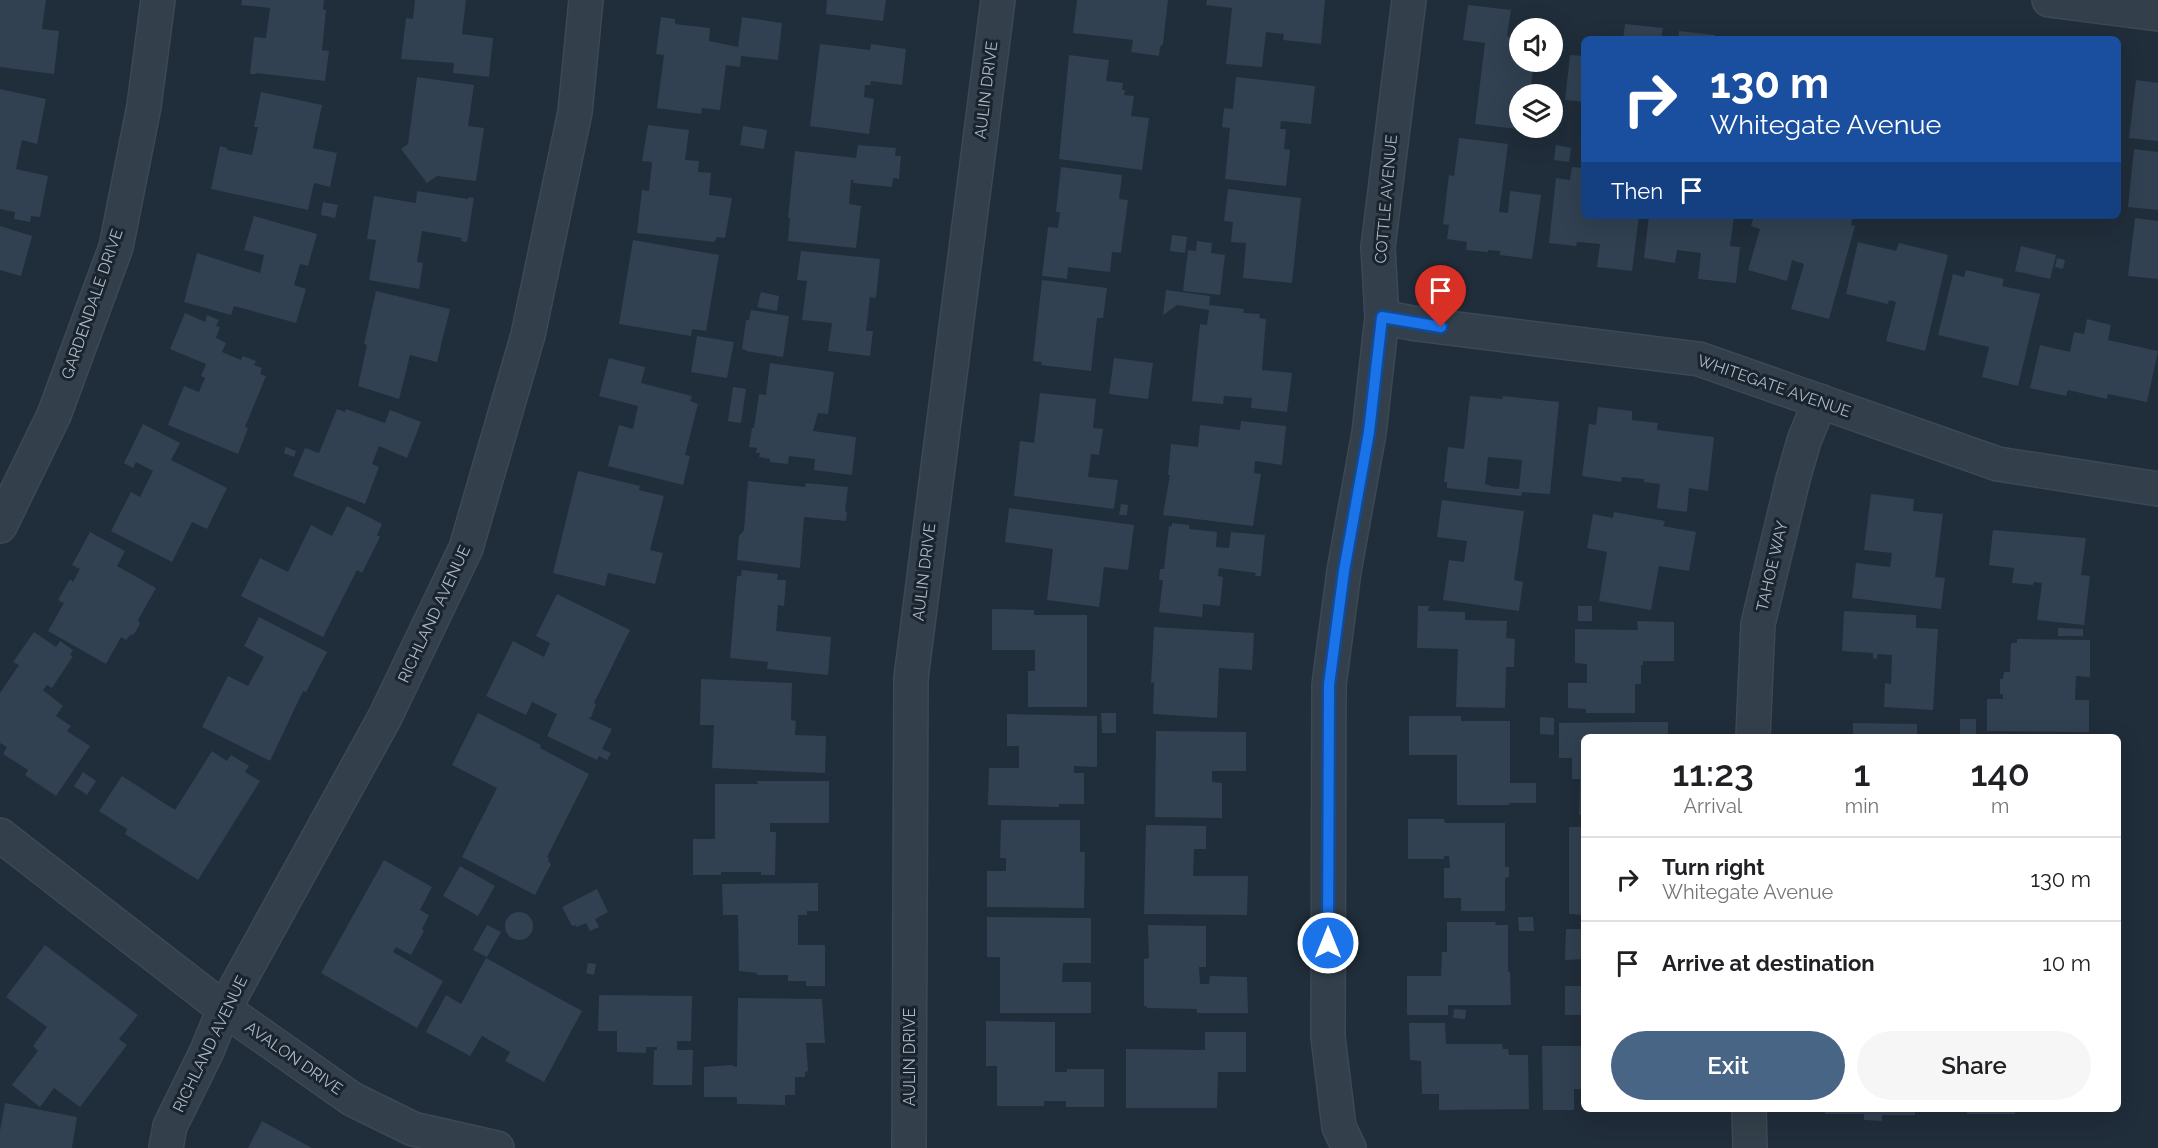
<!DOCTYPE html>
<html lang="en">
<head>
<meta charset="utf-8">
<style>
	:root { --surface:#fff; --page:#f6f6f6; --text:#202124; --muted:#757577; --line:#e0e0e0; --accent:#496586 }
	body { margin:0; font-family:Raleway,sans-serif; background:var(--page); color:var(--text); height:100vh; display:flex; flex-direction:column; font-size:22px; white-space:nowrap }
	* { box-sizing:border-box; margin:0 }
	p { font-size:20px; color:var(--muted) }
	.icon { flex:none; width:33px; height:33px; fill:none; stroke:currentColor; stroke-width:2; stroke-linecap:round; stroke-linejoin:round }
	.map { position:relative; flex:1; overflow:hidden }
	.side { position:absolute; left:1581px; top:734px; width:540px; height:378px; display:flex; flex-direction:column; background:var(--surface); border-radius:9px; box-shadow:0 6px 24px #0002 }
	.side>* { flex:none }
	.banner { position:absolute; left:1581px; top:36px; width:540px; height:183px; border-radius:9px; box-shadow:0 6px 24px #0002; background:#1a4fa0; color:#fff; overflow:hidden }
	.fabs { position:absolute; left:1509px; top:18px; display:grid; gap:12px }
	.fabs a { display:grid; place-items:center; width:54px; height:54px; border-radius:50%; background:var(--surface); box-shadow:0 6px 24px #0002; font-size:30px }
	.pin { position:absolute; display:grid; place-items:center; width:51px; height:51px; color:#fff; margin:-62px -26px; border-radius:50% 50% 50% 0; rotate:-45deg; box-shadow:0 0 6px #0007 }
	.pin .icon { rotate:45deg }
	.me { position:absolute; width:66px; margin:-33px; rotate:0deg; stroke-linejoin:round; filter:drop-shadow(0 0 4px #0008) }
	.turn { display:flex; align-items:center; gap:21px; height:126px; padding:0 30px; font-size:27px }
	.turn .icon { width:78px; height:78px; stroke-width:2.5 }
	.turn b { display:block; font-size:42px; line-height:51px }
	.then { display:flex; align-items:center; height:57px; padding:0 30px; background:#0003; gap:12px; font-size:22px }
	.eta { display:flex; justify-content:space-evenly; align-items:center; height:102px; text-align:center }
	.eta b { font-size:36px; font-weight:600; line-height:42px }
	.cta { display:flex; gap:12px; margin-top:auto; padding:12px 30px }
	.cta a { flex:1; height:69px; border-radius:36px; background:var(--accent); color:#fff; font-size:24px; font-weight:600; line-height:69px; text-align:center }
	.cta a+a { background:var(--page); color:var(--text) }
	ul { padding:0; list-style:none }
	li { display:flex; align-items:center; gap:18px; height:84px; padding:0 30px; border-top:2px solid var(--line) }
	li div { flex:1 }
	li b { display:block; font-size:22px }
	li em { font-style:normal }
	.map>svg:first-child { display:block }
	.building { fill:#314151; fill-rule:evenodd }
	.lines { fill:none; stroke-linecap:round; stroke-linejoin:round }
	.minor-casing { stroke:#3d4854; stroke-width:36 }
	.minor { stroke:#333f4a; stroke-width:33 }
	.route-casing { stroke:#114b97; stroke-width:15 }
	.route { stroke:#1a73e8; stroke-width:10 }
	.labels { text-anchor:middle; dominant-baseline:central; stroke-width:6; stroke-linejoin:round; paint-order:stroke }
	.street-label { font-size:16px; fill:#aeb9c7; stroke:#19242f }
</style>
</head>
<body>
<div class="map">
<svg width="2158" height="1148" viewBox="0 0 2158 1148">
	<rect width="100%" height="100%" fill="#202d3a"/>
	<path class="building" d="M0,0H46L42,29L59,31L54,74L0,67Z
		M242,0H324L323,10H326L322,50L329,51L325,81L256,73L257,74H250L254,37L266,38L270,8L241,5Z
		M415,0H466L462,34L493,38L489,77L453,73L454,63L401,59L406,18L413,19Z
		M827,0H886L883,21L826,14Z
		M1077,0H1168L1163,44L1160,47L1159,56L1131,52L1133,40L1073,33Z
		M1207,0H1325L1321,44L1283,40L1284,34L1266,32L1262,67L1226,64L1232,8L1206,5Z
		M1468,5L1511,10L1507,36L1520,38V62H1534L1530,94H1520V128H1526L1525,130L1475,124L1485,43L1463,40Z
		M661,17L675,19V24L710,28L709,41L738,47L742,17L782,23L778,60L741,56L740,67L726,65L720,110L702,108L701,114L657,108L664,55L656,54Z
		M1625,24L1663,28L1661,39H1623Z
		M1679,31L1715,35V37L1721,39H1678Z
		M820,44L870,50L871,44L906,49L902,85L871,81L870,85H865L864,97L874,99L869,134L810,126Z
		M1069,55L1109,60L1106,81L1123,83L1122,90H1125L1124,95L1134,96L1131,116L1149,118L1142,170L1059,159Z
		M1570,55L1584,56V102L1565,100Z
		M417,77L474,85L468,126L484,128L476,181L437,176L427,183L401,149L408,144Z
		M1236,77L1315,86L1311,124L1281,121L1280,129H1286L1284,149L1290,150L1286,186L1225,179L1230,128L1222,127L1224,108L1233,109Z
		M2136,80L2158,83V141L2129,138Z
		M0,89L46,99L37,144L22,140L16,169L48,176L40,217L31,216L30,222L14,219L15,212L0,209Z
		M261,92L322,105L313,148L337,153L330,187L314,183L308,210L211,189L220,146L227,148V150L252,155L258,127H254Z
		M648,125L689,130L685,160L699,161L698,172L711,173L709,195L732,198L725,238L717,237L714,242L637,233L642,190L649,191L652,162L642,161Z
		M743,126L767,130L764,149L740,145Z
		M1459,138L1508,144L1499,212L1508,213L1510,191L1541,195L1532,259L1500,255V251L1488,250V252L1466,250L1467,242L1447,239L1449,225L1443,224L1449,175L1454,176Z
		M858,145L896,148L895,156H901L899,179L893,178L892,187L853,183L854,180H851L849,204L861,206L856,248L788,241L790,218H788L795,151L856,158Z
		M1556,145L1571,148L1569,162L1554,160Z
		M2134,149L2158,152V210L2128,207Z
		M1061,167L1122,175L1119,199L1128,200L1121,253L1112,252L1110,272L1068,267L1067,279L1042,276L1048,227L1058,228L1060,212H1056Z
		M1572,167L1584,168V216H1639L1632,271L1597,267L1600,244L1577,242L1576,246L1549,243L1556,178L1570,180Z
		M1228,189L1301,198L1292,283L1243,278L1246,243L1231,242L1233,222L1224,221Z
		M417,191L468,199L469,197L474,198L467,242L461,241L462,238L422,231L417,262L423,263L419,289L369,280L376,240L367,239L374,196L416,203Z
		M323,202L338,205L335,218L321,215Z
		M254,216L317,234L308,266L300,264L294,285L306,289L296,323L234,306L231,315L184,302L197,253L260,273L264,255L244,250Z
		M1649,216H1734L1730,246L1740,247L1736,283L1698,279L1701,253L1677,250L1675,263L1644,258Z
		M1754,216H1853L1851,225L1855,226L1829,319L1791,309L1804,264L1792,260L1787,281L1748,270L1760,229L1751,226Z
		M2135,218L2158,221V279L2128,276Z
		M0,226L32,236L21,276L0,270Z
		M1172,235L1187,237L1185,253L1170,251Z
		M633,240L719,255L706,331L692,329L691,336L619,324Z
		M1197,241L1212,243L1211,253L1225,255L1220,295L1183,291L1188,250L1196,251Z
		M1858,242L1896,251L1899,243L1948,255L1925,351L1886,341L1896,302L1889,300L1888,304L1846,294Z
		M2021,246L2056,255L2050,279L2015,271Z
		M801,251L880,259L876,298L870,297L866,331H873L870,356L828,351L832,323L802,320L807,281L797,280Z
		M2057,258L2065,260L2063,269L2055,267Z
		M1966,270L2004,279L2002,286L2040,294L2018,386L1982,377L1989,347L1938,335L1953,274L1964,277Z
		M1042,280L1107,288L1103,318H1097L1091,371L1041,365L1042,362L1033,361Z
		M1166,290L1210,296L1209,305L1244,309L1243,313L1260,314L1259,318L1266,319L1262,370L1292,373L1287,412L1251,408L1252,398L1224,396L1223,404L1192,401L1200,324L1207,325L1209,310L1177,305L1163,315Z
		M376,291L450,309L437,362L410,355L399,399L358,386L367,345L364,344Z
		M761,292L779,296L777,311L757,307Z
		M751,310L789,316L783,357L746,351V350L742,349L746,320H749Z
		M185,313L205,322L207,315L219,320L216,326L220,327L216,338L226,343L222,352L241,360L243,356L256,361L254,365L262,368L260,374L266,376L245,427L248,428L238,454L168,425L184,386L199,392L205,378L201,376L206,364L170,349Z
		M2087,319L2111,325L2108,340L2158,351L2147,402L2108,394L2107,399L2068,390L2066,396L2030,388L2040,345L2070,352L2074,332L2084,334Z
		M697,336L734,342L727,378L691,372Z
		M609,358L645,367L641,383L692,396L690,401L698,404L685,455L690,456L683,485L608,466L619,425L633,429L638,406L599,396Z
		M1114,358L1153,363L1148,399L1109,394Z
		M770,363L834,372L828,414L818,413L813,431L856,437L852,475L814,470L815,459L789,456L788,464L770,462V459L759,457L760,453H756L757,448L749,447L752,428H754L759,394L766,395Z
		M733,387L746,389L741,423L728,421Z
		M1040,393L1096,399L1093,428L1103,429L1099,455L1091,454L1088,477L1118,480L1114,509L1014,496L1020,441L1034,443Z
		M1470,396L1502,399L1503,396L1559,402L1550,494L1522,492L1521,496L1447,488V482H1444L1448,447L1464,449ZM1488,457L1522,460L1519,489L1489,486L1490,485L1485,484Z
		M1598,407L1632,411V420L1658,423L1657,430L1714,437L1708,491L1689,488L1687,512L1657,508L1660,484L1644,482V479L1622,477L1621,482L1582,476L1589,424L1596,425Z
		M337,409L345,412L346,409L385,423L390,410L421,422L407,458L379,446L372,464L379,467L365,504L293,476L305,448L319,453Z
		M1241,421L1286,426L1282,465L1255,461L1254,473L1261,474L1253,526L1163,515L1170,475H1168L1171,444L1198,447L1200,425L1240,430Z
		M143,424L180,443L171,460L227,488L207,529L192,522L172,562L111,531L131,492L140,497L153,471L136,462L133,468L124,463Z
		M286,447L296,451L294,457L284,453Z
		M578,471L640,486L639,490L664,496L650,550L663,553L655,584L608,573L605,586L553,573Z
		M748,481L805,487L806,483L848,487L845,511L847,512L846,521L804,517L800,568L737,560L739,536L744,530Z
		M1871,494L1914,499L1913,511L1943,514L1935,577L1945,578L1941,609L1852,598L1856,563L1890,567L1892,553L1864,550Z
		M1442,500L1524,511L1514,580L1523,582L1519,611L1443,600L1449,560L1464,562L1467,541L1437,537Z
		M1121,504L1128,505L1127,515H1119Z
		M347,506L382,524L377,535L380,537L362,573L357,570L323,637L241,596L260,558L288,572L311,525L332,536Z
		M1009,508L1134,525L1128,570L1104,567L1099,607L1047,600L1053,549L1005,542Z
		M1614,512L1665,521L1663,526L1696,532L1689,571L1659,566L1651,610L1599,601L1607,552L1587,548L1593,514L1613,518Z
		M1172,523L1189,525V529L1217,532L1216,547L1229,548L1231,532L1265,535L1261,576H1255L1256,573L1219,568L1218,576L1223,577L1220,606L1203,604L1202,617L1159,612L1163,580H1159L1160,569H1164L1169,526H1172Z
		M1993,530L2086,538L2081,575L2090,576L2084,625L2037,620L2042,583L2034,582L2033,585L2012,583L2014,568L1989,565Z
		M90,532L125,551L117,566L156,588L138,620L140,624L134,634L129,636L126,640L121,637L106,664L48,631L64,603L58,600L70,579L73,582L80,569L72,565Z
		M742,570L778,574L777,580H786L784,606L778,605L776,631L831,637L828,675L767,669L768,662L730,658L737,576H741Z
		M557,594L630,630L594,703L596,704L591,717L588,718L612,729L602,749L611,753L607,760L599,756L597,760L547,736L557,714L532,702L526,715L486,696L513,641L544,657L550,643L536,636Z
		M1418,606H1429L1428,611L1465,612V620L1507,621L1506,638L1515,639L1514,667H1506L1505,708L1456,707L1458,649L1417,648Z
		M1578,606H1592V621H1578Z
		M992,609L1034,610V615H1087V707H1028V671H1035V650H992Z
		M1844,611L1916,615V628L1938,629L1933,710L1884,707L1885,683L1891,684L1892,655L1877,654V659L1873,658V653L1842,651Z
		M259,617L327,652L306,692L303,691L270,761L202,727L228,676L248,686L264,657L244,646Z
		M1637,621L1674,622V661H1643V665H1641V684H1635V713H1586V709L1568,708V683H1587V664L1575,663V629L1638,630Z
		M1154,627L1254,633L1252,670L1219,668L1217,718L1153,714L1154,682L1151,683Z
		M2058,628L2083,629V636H2058Z
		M34,632L56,647L60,641L73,650L70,655L73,656L52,688L47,685L43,690L63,706L56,716L71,726L67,731L90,746L56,796L25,775L28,770L3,754L7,747L0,743V693L19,665L13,662Z
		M2017,639L2090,640V677L2076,676L2075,700H2089V732L1987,731V699H2003V694H2000V679H2003L2004,672H2010L2011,643H2017Z
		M701,679L792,683L791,720L796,721L795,735L826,736L825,773L712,768L714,725H700Z
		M478,713L541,745L540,748L589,774L547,857L549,858L548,861L551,864L535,895L462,857L497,788L452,765Z
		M1101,713H1116V733H1102Z
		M1007,714L1097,716V767L1074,766V773H1084V804H1059V807L988,805L989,768H1019V746H1007Z
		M1409,716H1461V721H1510V783H1536V803H1509L1510,805H1457V755H1409Z
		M1540,717L1554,718V735L1540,734Z
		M1960,719H1976V736H1960Z
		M1642,722H1668V736H1584V815H1579L1580,779H1572V758H1559V723Z
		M1853,723L1917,724V736H1853Z
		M1156,731L1246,732V771H1212V782L1222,783V818L1155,817Z
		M212,751L227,761L231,755L249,766L245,772L260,781L198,880L125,834L127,829L99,811L122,776L175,810Z
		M83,772L96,781L87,795L74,786Z
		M757,781H829V823H770V832H776L775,875H761V872H721V875H693V839H715V784H758Z
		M1408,819H1444L1445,823H1505V867H1509V877L1505,878V911H1461V898H1444V868H1450L1449,856H1444V859H1408Z
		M1001,820H1080V852H1085L1084,908L987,907V871H1006V858H1000Z
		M1146,825L1206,826V849H1194L1193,876H1248L1247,915L1144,914Z
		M1569,827H1584V915L1569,914Z
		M384,860L432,887L420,910L429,915L422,929L424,931L411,955L396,947L393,952L443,981L417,1028L321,973Z
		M460,866L495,886L478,916L443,896Z
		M818,883V911H807V915H798V945H825V986H806V981H788V975H757V973L739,971L738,915H723L722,884Z
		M597,889L608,912L595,919L599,927L590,931L586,923L577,927L575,925L572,926L562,907Z
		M505 926a14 14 0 1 1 28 0a14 14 0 1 1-28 0Z
		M987,917L1091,918V963H1063L1062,982H1091V1013H1000V957H987Z
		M1518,917H1533L1534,931H1519Z
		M1447,922H1496L1495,925H1508V972H1510L1511,1005H1448V1015H1407V976H1441L1442,952H1447Z
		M487,925L501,932L487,957L473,950Z
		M1148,925L1206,926V967H1199L1200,984H1209L1210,976L1247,977L1248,1013H1197V1009L1147,1008V1006H1144V959L1149,958Z
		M1566,929H1584V959L1565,960Z
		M45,945L138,1015L119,1039L127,1045L80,1107L54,1088L40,1107L12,1085L38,1051L33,1046L47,1027L6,997Z
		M486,958L582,1011L544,1082L505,1061L510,1052L482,1036L470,1056L426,1032L446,995L461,1004Z
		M588,963L596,964L594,975L586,973Z
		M1565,986H1584V1015H1565Z
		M599,995L692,996L691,1041H677V1050H693L692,1085H653L654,1050H657V1047H646V1053L617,1052V1031H598Z
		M738,998L822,999L825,1043H806L808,1071L805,1072V1077H795V1095H785V1105L737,1104V1097H704V1067L731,1065L737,1067Z
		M1454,1009L1466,1010L1465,1019L1453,1018Z
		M986,1021L1055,1022V1072H1067V1069H1104V1107H1066V1101H1044V1106H997V1066H986Z
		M1409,1023H1445L1446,1044H1502L1503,1049H1508L1509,1055H1528L1529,1109L1439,1110V1094H1422L1421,1061L1410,1060Z
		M1205,1032H1246V1072H1218L1217,1108H1126V1049L1205,1050Z
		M1542,1046H1584V1089H1574V1110H1543Z
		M5,1103L77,1117L72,1148H0V1131Z
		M1825,1108H1915V1115H1882V1121L1864,1120V1114H1825Z
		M1967,1108H2015V1114H1967Z
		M262,1121L312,1148H248Z"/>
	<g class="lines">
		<defs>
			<path id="minor" d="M2049,0L2158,14
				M1382,317L1417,324L1699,359L1998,464L2158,489
				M0,526L54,415L116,247L144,106L158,0
				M1753,736L1758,624L1793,479L1804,441L1820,401
				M0,835L224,1009L352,1099L413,1129L497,1148
				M1749,1108L1750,1148
				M166,1148L170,1126L207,1051L224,1009L385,717L466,548L528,335L575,112L586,0
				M909,1148L911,678L998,0
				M1349,1148L1339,1127L1328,1037L1329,685L1344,571L1369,433L1382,317L1378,247L1409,0"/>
		</defs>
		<use href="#minor" class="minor-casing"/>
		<use href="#minor" class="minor"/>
	</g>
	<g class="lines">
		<defs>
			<path id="route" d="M1328,943L1329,685L1344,571L1369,432L1382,317L1441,327"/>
		</defs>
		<use href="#route" class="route-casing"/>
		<use href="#route" class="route"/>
	</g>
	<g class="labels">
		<g class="street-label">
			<text transform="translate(986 90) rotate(-83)">AULIN DRIVE</text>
			<text transform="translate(1386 199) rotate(-85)">COTTLE AVENUE</text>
			<text transform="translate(92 304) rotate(-71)">GARDENDALE DRIVE</text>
			<text transform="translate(1774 386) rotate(19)">WHITEGATE AVENUE</text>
			<text transform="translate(1772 566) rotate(-77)">TAHOE WAY</text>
			<text transform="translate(924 572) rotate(-83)">AULIN DRIVE</text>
			<text transform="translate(434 614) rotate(-65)">RICHLAND AVENUE</text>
			<text transform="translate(210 1044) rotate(-64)">RICHLAND AVENUE</text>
			<text transform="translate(909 1057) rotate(-90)">AULIN DRIVE</text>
			<text transform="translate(294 1058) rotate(35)">AVALON DRIVE</text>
		</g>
	</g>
</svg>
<div class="fabs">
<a><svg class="icon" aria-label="sound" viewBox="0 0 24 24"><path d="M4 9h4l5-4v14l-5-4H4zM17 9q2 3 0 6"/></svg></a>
<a><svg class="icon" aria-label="layers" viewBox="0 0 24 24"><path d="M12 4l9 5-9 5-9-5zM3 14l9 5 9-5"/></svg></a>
</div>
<div class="pin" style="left:1441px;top:327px;background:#d93025"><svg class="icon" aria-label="arrive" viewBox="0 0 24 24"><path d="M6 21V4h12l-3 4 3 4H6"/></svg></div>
<svg class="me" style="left:1328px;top:943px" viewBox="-20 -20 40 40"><circle r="17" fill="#1a73e8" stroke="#fff" stroke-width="3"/><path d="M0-11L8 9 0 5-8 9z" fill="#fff"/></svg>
<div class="banner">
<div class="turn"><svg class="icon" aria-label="right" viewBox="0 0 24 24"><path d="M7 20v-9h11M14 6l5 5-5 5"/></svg><div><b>130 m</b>Whitegate Avenue</div></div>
<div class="then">Then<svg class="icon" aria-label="arrive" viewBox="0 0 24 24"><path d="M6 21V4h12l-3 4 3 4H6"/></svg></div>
</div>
<section class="side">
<div class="eta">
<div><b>11:23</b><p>Arrival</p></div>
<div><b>1</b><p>min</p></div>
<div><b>140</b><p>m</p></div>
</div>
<ul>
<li><svg class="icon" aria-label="right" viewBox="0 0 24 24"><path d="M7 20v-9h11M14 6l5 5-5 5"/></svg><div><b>Turn right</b><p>Whitegate Avenue</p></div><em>130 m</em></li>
<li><svg class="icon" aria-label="arrive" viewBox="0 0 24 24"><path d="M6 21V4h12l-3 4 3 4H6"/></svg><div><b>Arrive at destination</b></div><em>10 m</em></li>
</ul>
<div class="cta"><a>Exit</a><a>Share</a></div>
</section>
</div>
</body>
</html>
